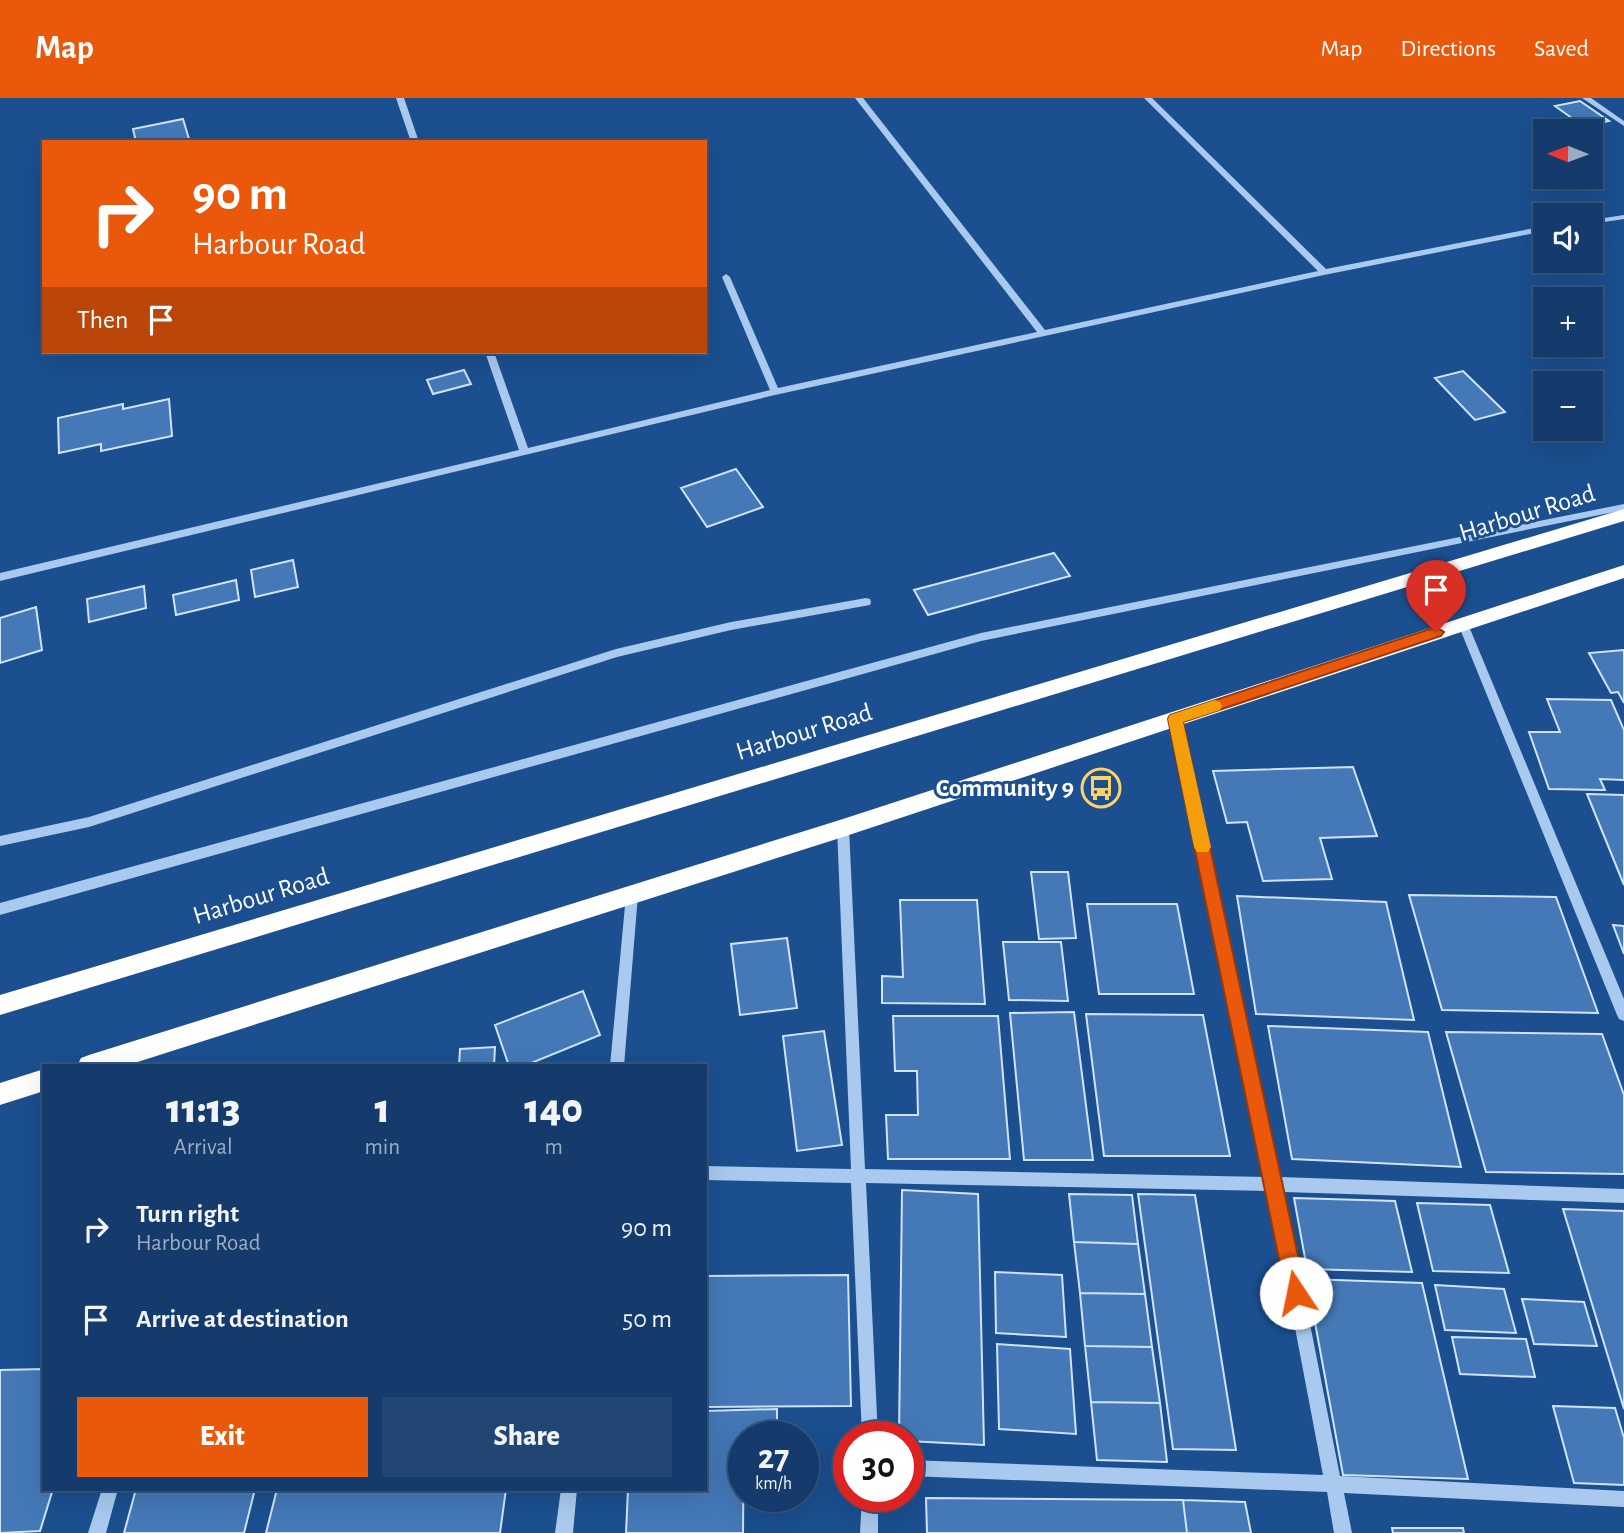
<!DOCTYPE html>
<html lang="en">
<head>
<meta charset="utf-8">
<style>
	:root { --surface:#143b6b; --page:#214673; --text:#f1f3f6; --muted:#9dadc1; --line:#33557e; --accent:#ea580c }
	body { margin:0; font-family:"Alegreya Sans",sans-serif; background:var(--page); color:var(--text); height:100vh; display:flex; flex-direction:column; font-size:26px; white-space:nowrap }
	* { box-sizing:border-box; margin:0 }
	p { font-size:23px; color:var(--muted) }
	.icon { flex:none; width:38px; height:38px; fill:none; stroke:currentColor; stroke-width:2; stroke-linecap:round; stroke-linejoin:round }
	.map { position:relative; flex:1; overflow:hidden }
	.details { position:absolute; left:42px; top:966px; width:665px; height:427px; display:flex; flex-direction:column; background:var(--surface); border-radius:0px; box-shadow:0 7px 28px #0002,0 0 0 2px var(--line) }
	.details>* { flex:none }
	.hud { position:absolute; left:42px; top:42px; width:665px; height:214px; border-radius:0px; box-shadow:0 7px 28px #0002,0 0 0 2px var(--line); background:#ea580c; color:#fff; overflow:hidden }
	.needle { width:46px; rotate:271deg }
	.tools { position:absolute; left:1533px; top:21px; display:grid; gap:14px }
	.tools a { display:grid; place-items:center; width:70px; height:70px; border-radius:0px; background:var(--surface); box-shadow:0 7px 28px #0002,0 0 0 2px var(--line); font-size:35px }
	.speed { position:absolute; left:728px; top:1323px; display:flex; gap:14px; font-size:35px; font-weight:700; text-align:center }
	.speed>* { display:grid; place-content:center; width:91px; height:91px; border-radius:50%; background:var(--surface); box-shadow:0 7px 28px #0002,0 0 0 2px var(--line); line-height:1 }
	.speed small { font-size:18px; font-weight:400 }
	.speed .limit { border:10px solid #d22; background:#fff; color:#111 }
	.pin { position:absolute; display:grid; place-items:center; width:60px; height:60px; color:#fff; margin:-72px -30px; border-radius:50% 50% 50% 0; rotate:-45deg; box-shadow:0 0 7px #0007 }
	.pin .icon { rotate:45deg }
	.me { position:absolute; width:77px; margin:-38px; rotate:349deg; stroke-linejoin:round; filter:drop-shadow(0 0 5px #0008) }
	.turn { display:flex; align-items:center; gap:24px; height:147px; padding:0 35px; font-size:32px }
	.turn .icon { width:91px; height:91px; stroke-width:2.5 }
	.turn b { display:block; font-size:49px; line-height:60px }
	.then { display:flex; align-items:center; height:66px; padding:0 35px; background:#0003; gap:14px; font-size:26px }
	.eta { display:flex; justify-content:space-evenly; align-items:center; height:119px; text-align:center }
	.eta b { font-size:42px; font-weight:800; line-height:49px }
	.cta { display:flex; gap:14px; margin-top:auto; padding:14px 35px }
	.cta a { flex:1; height:80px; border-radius:0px; background:var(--accent); color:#fff; font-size:28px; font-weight:800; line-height:80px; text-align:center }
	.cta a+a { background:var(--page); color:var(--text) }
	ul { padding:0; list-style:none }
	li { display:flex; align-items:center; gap:21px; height:91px; padding:0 35px }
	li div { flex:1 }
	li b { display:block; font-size:26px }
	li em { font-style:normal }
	header { display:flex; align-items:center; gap:42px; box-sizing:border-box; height:98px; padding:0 35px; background:var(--accent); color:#fff }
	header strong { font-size:33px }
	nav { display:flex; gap:38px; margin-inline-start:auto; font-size:24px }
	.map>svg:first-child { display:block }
	.building { fill:#4478b7; stroke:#cfe3fa; stroke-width:2 }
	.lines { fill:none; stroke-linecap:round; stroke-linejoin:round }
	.minor { fill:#a9c9ee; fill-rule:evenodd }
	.highway { fill:#fff; fill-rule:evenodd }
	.route { fill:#ea580c; stroke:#983908; stroke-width:2 }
	.slow { fill:#f59e0b }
	.labels { text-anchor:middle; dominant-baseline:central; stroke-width:6; stroke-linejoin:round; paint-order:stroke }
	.street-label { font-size:26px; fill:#fff; stroke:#1b4f8f }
	.poi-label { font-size:26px; font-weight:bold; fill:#fff; stroke:#1b4f8f; text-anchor:end }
</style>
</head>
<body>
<header>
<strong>Map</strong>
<nav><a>Map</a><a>Directions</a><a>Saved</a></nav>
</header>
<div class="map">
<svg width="1624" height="1435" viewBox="0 0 1624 1435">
	<rect width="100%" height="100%" fill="#1b4f8f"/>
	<path class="building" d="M1580,3L1609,23L1583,28L1555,8Z
		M183,21L189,41L136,44L133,31Z
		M464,272L471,286L433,296L427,282Z
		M1463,273L1505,314L1475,322L1435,280Z
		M169,301L172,338L101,353V346L59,355L58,320L123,306V311Z
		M736,371L763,409L707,429L681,390Z
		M1054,455L1070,478L928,517L914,492Z
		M293,462L298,489L255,499L251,472Z
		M236,482L239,502L176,517L173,497Z
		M144,488L146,510L89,524L87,501Z
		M36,509L42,552L0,565V520Z
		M1624,552V605L1618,594L1611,595L1589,555Z
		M1547,601L1611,602L1624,632V682L1600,681L1605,692L1549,691L1529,634H1560Z
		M1353,669L1377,738L1320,740L1332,781L1263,783L1247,724L1227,725L1213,673Z
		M1587,696L1624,697V787Z
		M1031,774H1068L1076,840L1039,841Z
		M1409,797L1556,799L1598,915L1442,912Z
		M1237,798L1386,804L1414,922L1256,916Z
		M900,802H977L985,906L882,905V878L903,879Z
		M1087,806H1177L1194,896H1099Z
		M1613,827L1624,828V856Z
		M787,840L797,910L740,917L731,846Z
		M1003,844H1061L1068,903L1009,902Z
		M583,893L600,937L524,968H509L495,927Z
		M1074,914L1093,1062H1024L1010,915Z
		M1086,916L1203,917L1230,1058H1104Z
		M893,918H998L1010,1061H888L886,1017H918L917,973H895Z
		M1268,928L1428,934L1461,1069L1292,1061Z
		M824,933L842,1047L797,1053L783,938Z
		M1446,934L1602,936L1624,997V1076L1486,1074Z
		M495,949L494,968H459L460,951Z
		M902,1092L978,1096L984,1347L908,1343V1339H899Z
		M1069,1096L1132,1097L1138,1146L1074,1144Z
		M1138,1096L1195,1097L1236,1352L1173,1351Z
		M1294,1100L1395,1103L1412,1174L1307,1171Z
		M1417,1105L1490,1107L1509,1175L1433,1173Z
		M1563,1111L1624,1113V1311Z
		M1074,1144L1138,1146L1145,1196L1080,1195Z
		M995,1174L1062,1177L1066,1239L996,1235Z
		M848,1177L851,1308L705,1309V1178Z
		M1307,1181L1422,1185L1468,1381L1343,1377Z
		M1435,1187L1504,1191L1516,1235L1445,1232Z
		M1080,1195L1145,1196L1152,1249L1085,1248Z
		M1522,1201L1584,1204L1597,1248L1534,1246Z
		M1452,1239L1526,1241L1535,1279L1460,1276Z
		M997,1246L1070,1251L1076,1336L999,1331Z
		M1085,1248L1152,1249L1160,1305L1091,1304Z
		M44,1271V1391H53L40,1433L0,1435V1272Z
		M1091,1304L1160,1305L1167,1364L1097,1362Z
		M1553,1308L1615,1310L1624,1340V1387L1574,1385Z
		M777,1311V1339H744L743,1435H626L628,1391H705V1313Z
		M136,1391H255L244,1435H124Z
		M277,1391H506L500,1435H266Z
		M926,1400L1183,1402L1187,1435H927Z
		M1183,1402L1245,1404L1251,1435H1187Z
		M1392,1430H1463L1464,1435H1393Z"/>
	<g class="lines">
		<path class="minor" d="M396,0H404L419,44H411Z
			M855,0H863L1045,232L1318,173L1144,0H1152L1326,171L1545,128V133L1324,177L775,297L0,483V475L519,352L485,254H494L528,350L770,292L722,179L726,176L730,179L778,290L1037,234Z
			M1582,0H1591L1624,23V28Z
			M1624,117V121L1591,126V122Z
			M1624,406V412L981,543L0,817V805L981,535Z
			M866,500L870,501L871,504L870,507L731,532L617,559L89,729L0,748V738L89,719L616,551L731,524Z
			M1463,522L1468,526L1624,901V923L1619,921L1617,917L1458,526Z
			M1175,616L1181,621L1281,1079L1624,1091V1105L1284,1094L1340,1378L1624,1393V1409L1344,1395L1352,1435H1334L1327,1394L908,1378V1362L1323,1377L1269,1093L866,1085L878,1339H862L851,1085L705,1082V1068L851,1071L837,730L839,726H847L849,730L865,1071L1266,1079L1169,621Z
			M632,792L637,793L638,797L624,968H610L626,797L627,793Z
			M102,1391H118L106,1435H88Z
			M561,1391H577L573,1435H555Z
			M862,1398H878V1435H860Z"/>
		<path class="highway" d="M1624,411V423L0,917V897Z
			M1624,467V480L843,739L125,968H77L81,960L89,957L843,721Z
			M44,971V993L0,1007V985Z"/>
	</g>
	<path class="route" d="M1436,529L1444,534L1441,538L1183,624L1306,1195L1303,1202L1296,1205L1289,1202L1286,1195L1168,621L1170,617Z"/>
	<path class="slow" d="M1215,602L1220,604L1222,608L1220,612L1183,624L1211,749L1208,754H1197L1194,749L1168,621L1170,617Z"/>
	<defs>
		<symbol id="bus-ring" viewBox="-11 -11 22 22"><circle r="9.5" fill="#1b4f8f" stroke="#ffd166" stroke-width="1.5"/><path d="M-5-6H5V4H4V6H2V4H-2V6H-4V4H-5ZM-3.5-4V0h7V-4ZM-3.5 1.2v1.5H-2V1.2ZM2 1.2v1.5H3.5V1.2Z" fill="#ffd166"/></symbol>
	</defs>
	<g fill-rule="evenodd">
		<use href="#bus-ring" x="1079" y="668" width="44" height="44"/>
	</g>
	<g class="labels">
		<g class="street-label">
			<text transform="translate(1527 415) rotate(-17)">Harbour Road</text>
			<text transform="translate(804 634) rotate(-17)">Harbour Road</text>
			<text transform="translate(261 798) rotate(-17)">Harbour Road</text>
		</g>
		<g class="poi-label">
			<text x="1074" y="690">Community 9</text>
		</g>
	</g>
</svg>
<div class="tools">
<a><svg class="needle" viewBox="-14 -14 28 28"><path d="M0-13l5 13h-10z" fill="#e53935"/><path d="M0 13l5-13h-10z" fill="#9dadc1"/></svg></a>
<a><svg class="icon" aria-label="sound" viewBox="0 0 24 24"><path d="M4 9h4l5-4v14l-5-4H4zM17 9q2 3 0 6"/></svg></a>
<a>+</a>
<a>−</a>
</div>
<div class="speed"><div>27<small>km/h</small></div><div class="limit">30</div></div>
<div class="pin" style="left:1436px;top:534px;background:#d93025"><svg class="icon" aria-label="arrive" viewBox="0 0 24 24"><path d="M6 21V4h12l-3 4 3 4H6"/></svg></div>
<svg class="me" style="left:1296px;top:1195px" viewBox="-20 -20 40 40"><circle r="19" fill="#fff"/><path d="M0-13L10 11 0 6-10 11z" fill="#ea580c"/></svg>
<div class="hud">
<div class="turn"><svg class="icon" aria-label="right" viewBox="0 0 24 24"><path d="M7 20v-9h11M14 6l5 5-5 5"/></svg><div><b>90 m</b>Harbour Road</div></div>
<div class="then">Then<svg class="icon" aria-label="arrive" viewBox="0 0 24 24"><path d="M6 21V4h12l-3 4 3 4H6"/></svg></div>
</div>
<section class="details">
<div class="eta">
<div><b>11:13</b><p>Arrival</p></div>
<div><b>1</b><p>min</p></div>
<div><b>140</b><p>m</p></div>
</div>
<ul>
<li><svg class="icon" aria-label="right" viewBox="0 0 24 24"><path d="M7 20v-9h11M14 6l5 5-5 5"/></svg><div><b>Turn right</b><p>Harbour Road</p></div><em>90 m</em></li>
<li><svg class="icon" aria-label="arrive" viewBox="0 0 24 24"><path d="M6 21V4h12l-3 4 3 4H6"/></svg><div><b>Arrive at destination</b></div><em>50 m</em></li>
</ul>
<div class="cta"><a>Exit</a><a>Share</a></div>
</section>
</div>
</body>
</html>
